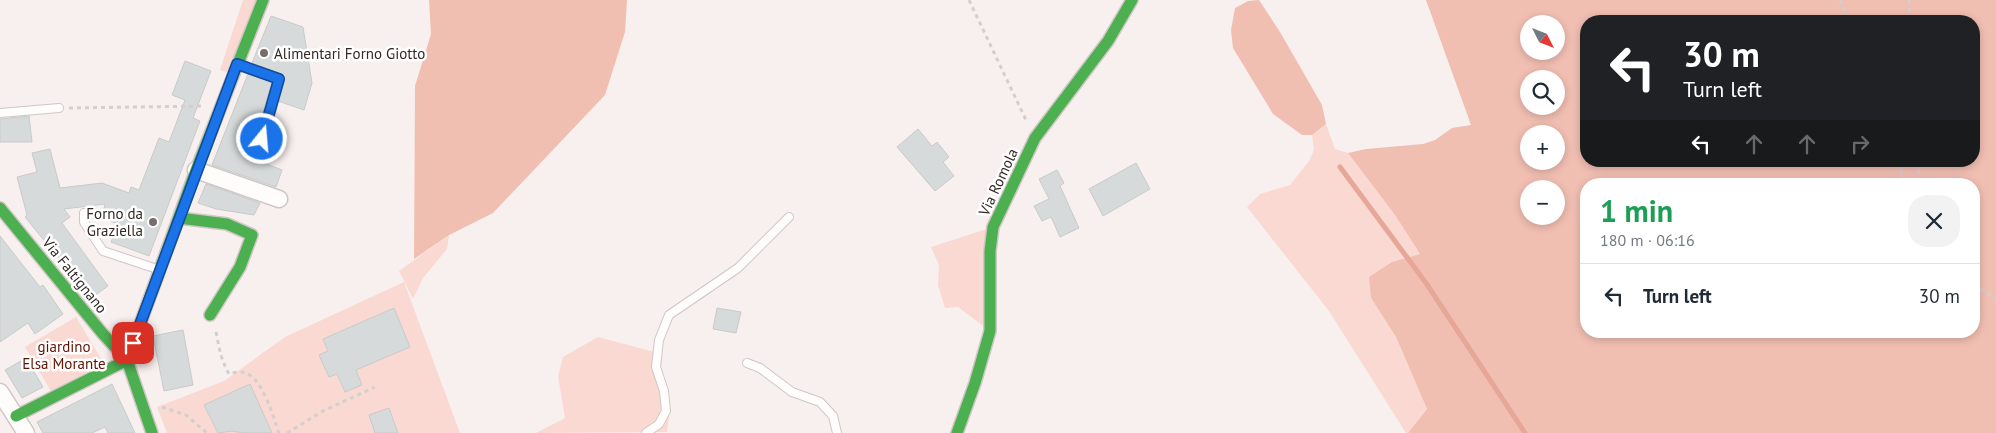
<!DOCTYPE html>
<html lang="en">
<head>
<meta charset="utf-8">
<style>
	:root { --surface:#fff; --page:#f2f2f3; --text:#1f2937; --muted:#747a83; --line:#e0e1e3 }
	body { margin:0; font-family:"PT Sans",sans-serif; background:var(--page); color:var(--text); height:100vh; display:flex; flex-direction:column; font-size:19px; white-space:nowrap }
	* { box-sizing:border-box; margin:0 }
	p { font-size:16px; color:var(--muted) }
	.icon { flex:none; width:28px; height:28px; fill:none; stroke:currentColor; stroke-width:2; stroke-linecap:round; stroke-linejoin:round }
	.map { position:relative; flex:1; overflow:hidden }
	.details { position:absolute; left:1580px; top:178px; width:400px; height:160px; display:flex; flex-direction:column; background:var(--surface); border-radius:20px; box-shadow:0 2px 8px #0003 }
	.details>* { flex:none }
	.guide { position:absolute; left:1580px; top:15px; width:400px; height:152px; border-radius:20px; box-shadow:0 2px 8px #0003; background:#202124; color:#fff; overflow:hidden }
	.needle { width:32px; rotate:132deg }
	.fabs { position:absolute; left:1520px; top:15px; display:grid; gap:10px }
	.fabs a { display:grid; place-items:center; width:45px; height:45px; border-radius:50%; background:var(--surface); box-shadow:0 2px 8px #0003; font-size:25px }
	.pin { position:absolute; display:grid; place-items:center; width:42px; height:42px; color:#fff; margin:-21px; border-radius:10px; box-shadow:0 2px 8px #0006 }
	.me { position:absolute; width:55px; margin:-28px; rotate:17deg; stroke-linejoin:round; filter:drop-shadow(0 0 4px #0008) }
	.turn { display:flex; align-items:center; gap:18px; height:105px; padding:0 20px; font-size:22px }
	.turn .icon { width:65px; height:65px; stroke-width:2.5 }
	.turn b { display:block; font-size:35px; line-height:42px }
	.lanes { display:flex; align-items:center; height:48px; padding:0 20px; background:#0003; justify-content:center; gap:25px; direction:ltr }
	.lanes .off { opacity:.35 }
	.round { display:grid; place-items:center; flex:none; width:52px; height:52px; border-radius:20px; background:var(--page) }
	.summary { display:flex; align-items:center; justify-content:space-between; height:85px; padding:0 20px }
	h1 { font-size:30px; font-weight:700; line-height:38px; color:#1e9e55 }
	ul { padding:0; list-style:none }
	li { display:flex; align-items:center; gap:15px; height:65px; padding:0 20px; border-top:1px solid var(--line) }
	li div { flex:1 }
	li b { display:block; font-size:19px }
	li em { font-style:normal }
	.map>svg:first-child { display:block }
	.green { fill:#f9d9d1 }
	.forest { fill:#f1beb2; fill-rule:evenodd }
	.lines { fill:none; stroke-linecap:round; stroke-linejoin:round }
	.stream { stroke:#e6a799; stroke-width:5 }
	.building { fill:#d6dadb; stroke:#c8cbcb }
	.lane-casing { stroke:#d0c7c5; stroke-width:10 }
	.street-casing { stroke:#d0c7c5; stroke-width:19 }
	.fast-casing { stroke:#d0c7c5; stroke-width:14 }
	.path { stroke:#d2cfce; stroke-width:3; stroke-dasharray:4 4; stroke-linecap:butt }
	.lane { stroke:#fefdfc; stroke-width:8 }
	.street { stroke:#fefdfc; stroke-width:16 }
	.fast { stroke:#4caf50; stroke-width:11 }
	.route-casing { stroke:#114b97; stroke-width:12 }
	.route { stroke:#1a73e8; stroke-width:9 }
	.poi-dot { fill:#796d6b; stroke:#fff; stroke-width:2 }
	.labels { text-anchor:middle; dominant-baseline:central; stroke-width:5; stroke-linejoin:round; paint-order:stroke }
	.poi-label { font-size:15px; fill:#342724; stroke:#fff; text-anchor:start }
	.street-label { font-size:15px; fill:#342724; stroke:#fff }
	.park-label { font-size:15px; fill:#5f1201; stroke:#fff }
</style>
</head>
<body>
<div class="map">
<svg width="1996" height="433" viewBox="0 0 1996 433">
	<rect width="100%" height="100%" fill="#f8f0ee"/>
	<path class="green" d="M243,0H263L234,74L220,70Z
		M1326,124L1335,149L1348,153L1395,215L1420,254L1392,262L1371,298L1396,337L1427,409L1408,433H1406L1329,311L1247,207L1260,194L1290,185L1309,161L1314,150L1312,135Z
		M993,227L990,331L958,307L945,308L938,285L939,265L931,247Z
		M449,235L447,249L423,278L413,299L399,271Z
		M404,282L460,433H167L157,407L224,381L285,337Z
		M76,317L103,362L52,393L25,347Z
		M598,337L658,353L669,416L667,432L536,433L565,418L558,376L563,357Z"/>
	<path class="forest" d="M429,0H627L625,32L605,95L493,213L449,235L414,259L415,86L431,34Z
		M1259,0L1280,32L1322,105L1326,124L1312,135H1302L1273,114L1233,48L1231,30L1235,8L1248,1Z
		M1426,0H1996V433H1408L1427,409L1396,337L1371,298L1369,277L1392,262L1420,254L1395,215L1348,153L1366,149L1423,144L1435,140L1452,128L1471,125ZM1586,21H1974V161H1586ZM1529,24H1556V51H1529ZM1529,79H1556V106H1529ZM1529,134H1556V161H1529ZM1586,184H1974V331H1586ZM1529,189H1556V216H1529Z"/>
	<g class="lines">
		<path class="stream" d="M1340,167L1426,283L1525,433"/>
	</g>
	<path class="building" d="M271,16L303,27L312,83L304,110L278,101L284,81L283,75L252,63Z
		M185,61L211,71L193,118L200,121L149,256L111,242L118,224L102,218L105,204L64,209L70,217L62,223L108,286L91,298L25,217L27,215L17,177L37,172L32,153L50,149L60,188L102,183L129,193L131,187L139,190L159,138L169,142L185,100L172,95Z
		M248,74L272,82L263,112L246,156L282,170L276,187L212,165Z
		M29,116L32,142H0V119Z
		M918,129L932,146L937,142L949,157L943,162L954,176L935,191L897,147Z
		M1136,163L1150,189L1103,216L1089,189Z
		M1057,170L1064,183L1060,186L1079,228L1060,237L1051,217L1042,221L1034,206L1049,199L1039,179Z
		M206,184L260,203L254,215L216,209L198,203Z
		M0,236L40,287L43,285L63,314L35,334L28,323L0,342Z
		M394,308L410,347L356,370L362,385L345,392L337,374L329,377L319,355L328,351L323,339Z
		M717,308L741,312L736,333L713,329Z
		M183,330L193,385L164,391L153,336Z
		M26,358L43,387L22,398L5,370Z
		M112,384L135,433H108L105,427L92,433H43L37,422Z
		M250,384L272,433H243L232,431L218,433L204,405Z
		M389,408L398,433H375L369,415Z"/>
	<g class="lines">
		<defs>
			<path id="lane" d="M240,65L279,79L258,150
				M0,113L59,108
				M84,213V222L103,251L157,269
				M747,363L760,368L792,392L820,402L833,416L837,433
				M646,433L659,424L666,411L664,391L656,367L659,340L669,315L738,268L789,217"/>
			<path id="street" d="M196,170L279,199
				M0,392L26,433"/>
			<path id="fast" d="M0,208L103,334L127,360
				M179,218L227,224L252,235L240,267L210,315
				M16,416L127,360
				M152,433L127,360L196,170L263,0
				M957,433L975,383L990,331V251L993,227L1035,138L1108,41L1132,0"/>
		</defs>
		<use href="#lane" class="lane-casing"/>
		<use href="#street" class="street-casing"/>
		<use href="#fast" class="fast-casing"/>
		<path class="path" d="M969,0L1026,120
			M1840,0L1849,21
			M1909,0L1910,21
			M69,108L203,106
			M1899,161L1904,184
			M1917,161L1921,184
			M1974,285L1996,298
			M216,332C219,347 221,360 229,374C233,373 238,371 241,372C262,373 273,417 279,433
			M162,407L186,415L207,433
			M287,433L323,411L375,387"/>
		<use href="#lane" class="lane"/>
		<use href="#street" class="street"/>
		<use href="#fast" class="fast"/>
	</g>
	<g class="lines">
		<defs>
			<path id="route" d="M133,343L237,64L279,79L262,139"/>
		</defs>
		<use href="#route" class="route-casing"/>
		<use href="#route" class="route"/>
	</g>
	<g class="poi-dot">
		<circle cx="264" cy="53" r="5"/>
		<circle cx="153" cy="222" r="5"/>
	</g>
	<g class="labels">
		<g class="poi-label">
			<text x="274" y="53">Alimentari Forno Giotto</text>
			<text x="143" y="213" text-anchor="end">Forno da<tspan x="143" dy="17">Graziella</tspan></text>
		</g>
		<g class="street-label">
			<text transform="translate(998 182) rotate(-65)">Via Romola</text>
			<text transform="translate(75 275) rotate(51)">Via Faltignano</text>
		</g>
		<g class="park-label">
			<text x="64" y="346">giardino<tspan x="64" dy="17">Elsa Morante</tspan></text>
		</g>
	</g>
</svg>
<div class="fabs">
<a><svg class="needle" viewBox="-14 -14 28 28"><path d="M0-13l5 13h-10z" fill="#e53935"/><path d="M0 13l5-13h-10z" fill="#747a83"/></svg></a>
<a><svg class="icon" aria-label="search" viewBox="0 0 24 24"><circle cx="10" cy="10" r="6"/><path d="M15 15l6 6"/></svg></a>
<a>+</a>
<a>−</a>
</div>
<div class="pin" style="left:133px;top:343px;background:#d93025"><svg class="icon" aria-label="arrive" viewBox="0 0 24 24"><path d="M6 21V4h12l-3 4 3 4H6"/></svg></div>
<svg class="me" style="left:262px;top:139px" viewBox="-20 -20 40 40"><circle r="17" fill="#1a73e8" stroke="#fff" stroke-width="3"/><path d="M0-11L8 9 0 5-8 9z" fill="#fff"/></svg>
<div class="guide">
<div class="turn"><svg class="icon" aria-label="left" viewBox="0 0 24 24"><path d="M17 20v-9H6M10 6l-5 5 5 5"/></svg><div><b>30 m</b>Turn left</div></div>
<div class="lanes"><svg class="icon" aria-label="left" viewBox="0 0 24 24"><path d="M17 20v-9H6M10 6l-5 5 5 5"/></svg><svg class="icon off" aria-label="ahead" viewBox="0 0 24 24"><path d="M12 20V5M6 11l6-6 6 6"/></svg><svg class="icon off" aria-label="ahead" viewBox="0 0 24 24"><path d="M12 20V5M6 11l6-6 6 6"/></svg><svg class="icon off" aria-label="right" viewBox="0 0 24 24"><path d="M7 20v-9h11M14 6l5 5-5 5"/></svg></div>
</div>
<section class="details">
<div class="summary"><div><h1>1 min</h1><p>180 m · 06:16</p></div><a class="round"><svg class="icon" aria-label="close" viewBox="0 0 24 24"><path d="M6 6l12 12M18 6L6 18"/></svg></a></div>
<ul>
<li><svg class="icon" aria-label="left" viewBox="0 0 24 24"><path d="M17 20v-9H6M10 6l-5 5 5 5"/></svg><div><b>Turn left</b></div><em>30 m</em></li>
</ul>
</section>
</div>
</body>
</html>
